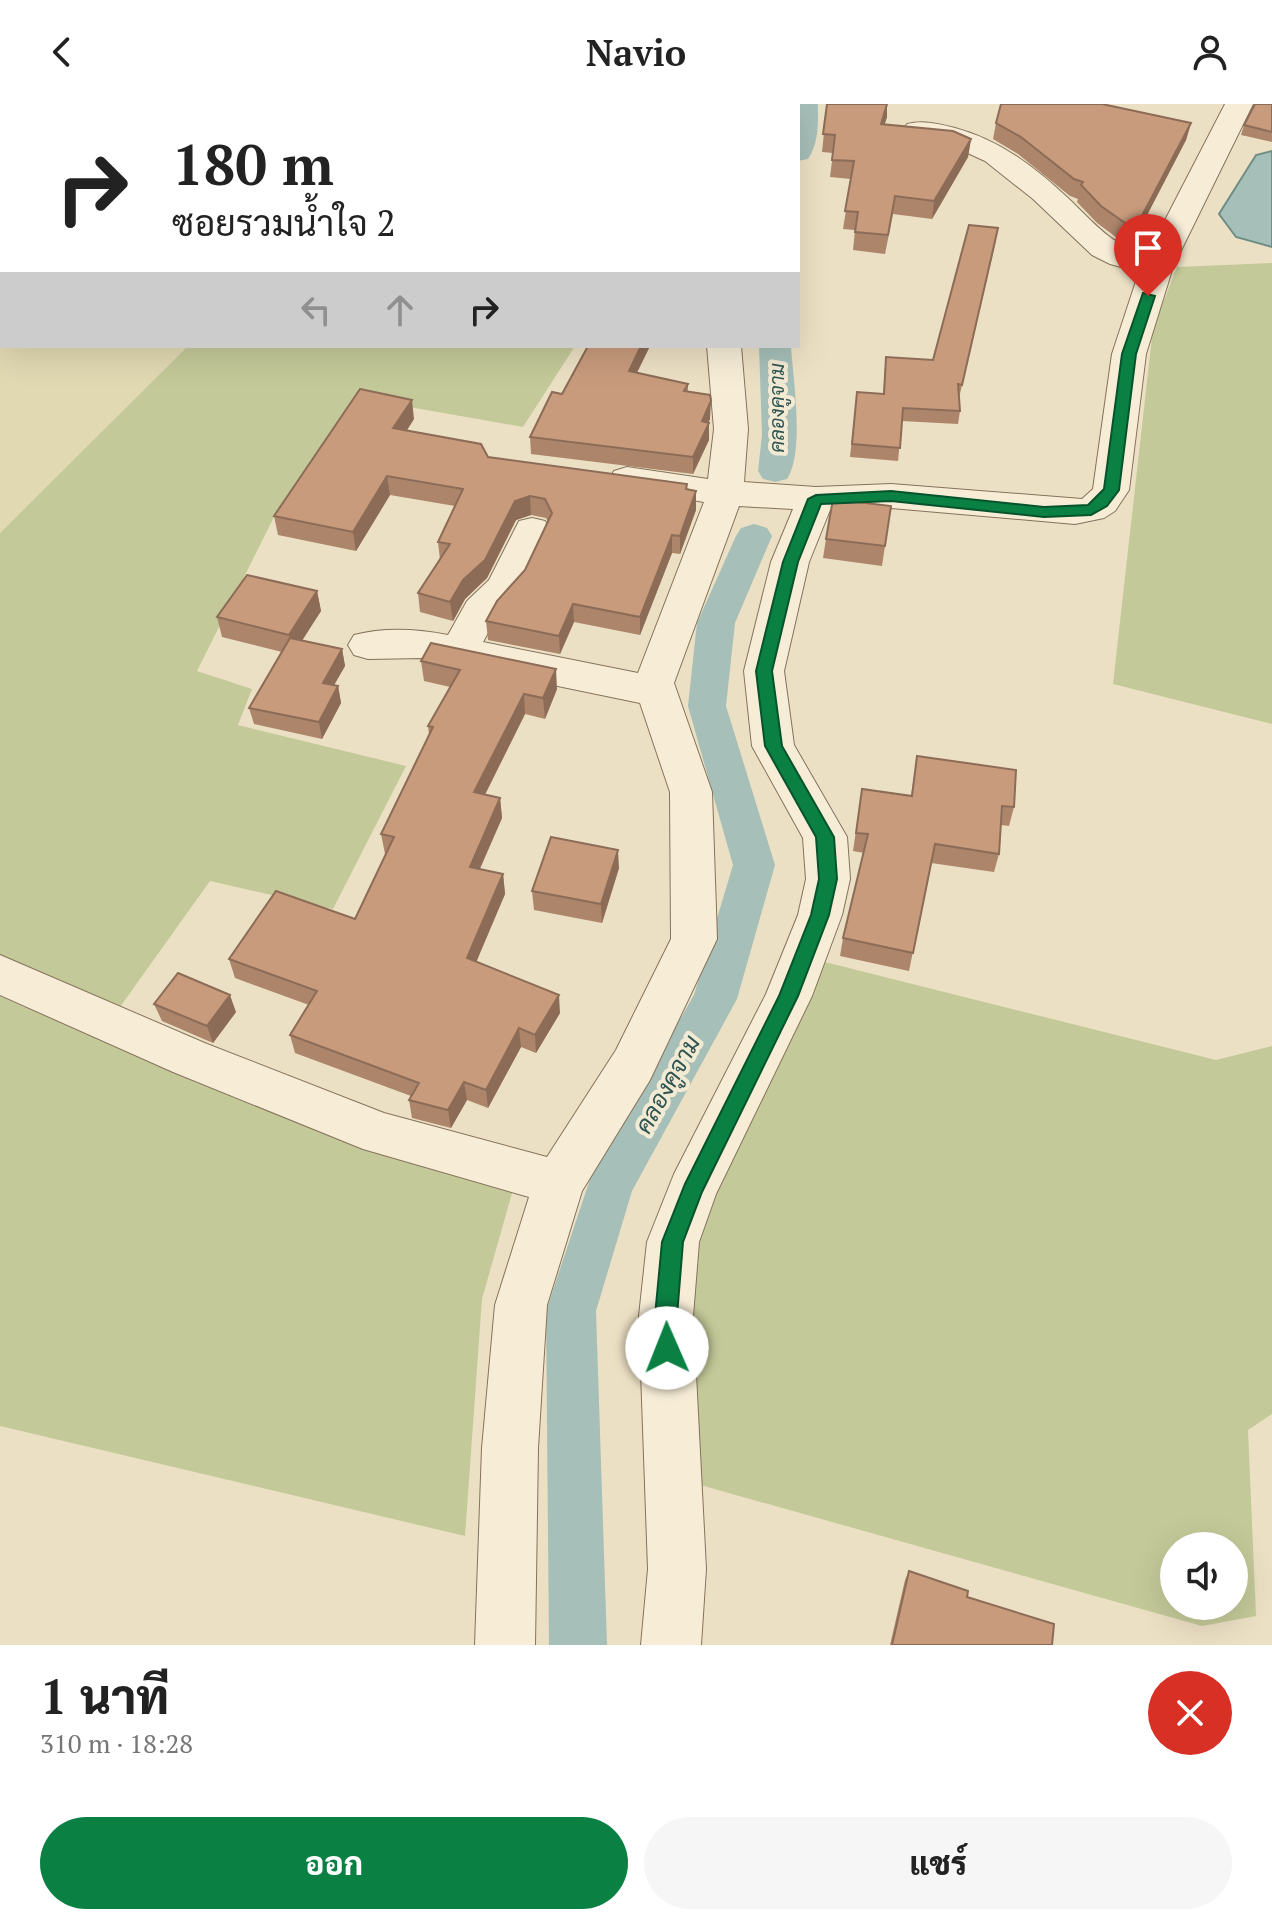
<!DOCTYPE html>
<html lang="th">
<head>
<meta charset="utf-8">
<style>
	:root { --surface:#fff; --page:#f6f6f6; --text:#222; --muted:#767676; --accent:#0b8043 }
	body { margin:0; font-family:"PT Serif",Sarabun,serif; background:var(--page); color:var(--text); height:100vh; display:flex; flex-direction:column; font-size:30px; white-space:nowrap }
	* { box-sizing:border-box; margin:0 }
	p { font-size:26px; color:var(--muted) }
	.icon { flex:none; width:44px; height:44px; fill:none; stroke:currentColor; stroke-width:2; stroke-linecap:round; stroke-linejoin:round }
	.map { position:relative; height:1541px; overflow:hidden }
	.details { display:flex; flex-direction:column; background:var(--surface); flex:1 }
	.details>* { flex:none }
	.guide { position:absolute; left:0px; top:0px; width:800px; height:244px; box-shadow:0 8px 32px #0002; background:#fff; color:var(--text); overflow:hidden }
	.fabs { position:absolute; left:1160px; top:1428px; display:grid; gap:16px }
	.fabs a { display:grid; place-items:center; width:88px; height:88px; border-radius:50%; background:var(--surface); box-shadow:0 8px 32px #0002; font-size:40px }
	.pin { position:absolute; display:grid; place-items:center; width:68px; height:68px; color:#fff; margin:-82px -34px; border-radius:50% 50% 50% 0; rotate:-45deg; box-shadow:0 0 8px #0007 }
	.pin .icon { rotate:45deg }
	.me { position:absolute; width:88px; margin:-44px; rotate:359deg; stroke-linejoin:round; filter:drop-shadow(0 0 6px #0008) }
	.turn { display:flex; align-items:center; gap:28px; height:168px; padding:0 40px; font-size:36px }
	.turn .icon { width:104px; height:104px; stroke-width:2.5 }
	.turn b { display:block; font-size:56px; line-height:68px }
	.lanes { display:flex; align-items:center; height:76px; padding:0 40px; background:#0003; justify-content:center; gap:40px; direction:ltr }
	.lanes .off { opacity:.35 }
	.round { display:grid; place-items:center; flex:none; width:84px; height:84px; border-radius:42px; background:var(--page) }
	.headline { display:flex; align-items:center; justify-content:space-between; height:136px; padding:0 40px }
	h1 { font-size:48px; font-weight:800; line-height:60px }
	.button { display:flex; gap:16px; margin-top:auto; padding:16px 40px }
	.button a { flex:1; height:92px; border-radius:48px; background:var(--accent); color:#fff; font-size:32px; font-weight:800; line-height:92px; text-align:center }
	.button a+a { background:var(--page); color:var(--text) }
	header { display:flex; justify-content:space-between; align-items:center; height:104px; padding:0 40px; background:var(--surface); font-size:36px; font-weight:800 }
	.map>svg:first-child { display:block }
	.farmland { fill:#e1d9b2 }
	.green { fill:#c4c999; fill-rule:evenodd }
	.water { fill:#a6bfb8; stroke:#6d8d85; stroke-width:2 }
	.lines { fill:none; stroke-linecap:round; stroke-linejoin:round }
	.canal { fill:#a6bfb8; fill-rule:evenodd }
	.minor-casing { stroke:#85725c; stroke-width:2 }
	.minor { fill:#f7edd7; fill-rule:evenodd }
	.wall { fill:#ac856b }
	.shaded-wall { fill:#8c6c57 }
	.building { fill:#c89b7c; stroke:#8c6c57; stroke-width:2 }
	.route { fill:#0b8043; stroke:#07532c; stroke-width:2 }
	.labels { text-anchor:middle; dominant-baseline:central; stroke-width:8; stroke-linejoin:round; paint-order:stroke }
	.far-water-label { font-size:20px; font-style:italic; fill:#2f5552; stroke:#f3ead4 }
	.water-label { font-size:24px; font-style:italic; fill:#2f5552; stroke:#f3ead4 }
</style>
</head>
<body>
<header><svg class="icon" aria-label="back" viewBox="0 0 24 24"><path d="M15 5l-7 7 7 7"/></svg>Navio<svg class="icon" aria-label="person" viewBox="0 0 24 24"><circle cx="12" cy="8" r="4"/><path d="M4 21q1-7 8-7t8 7"/></svg></header>
<div class="map">
<svg width="1272" height="1541" viewBox="0 0 1272 1541">
	<rect width="100%" height="100%" fill="#ece0c4"/>
	<path class="farmland" d="M0,7L2,242H188L0,429Z"/>
	<path class="green" d="M0,0H500L507,2H2V8Z
		M1272,159V620L1113,580L1153,224L1177,163Z
		M188,242H575L523,323L364,295L276,409L197,567L252,585L238,621L406,662L333,805L210,777L105,924L520,1061L482,1195L465,1432L0,1322V429Z
		M813,855L1216,956L1272,942V1310L1248,1326L1256,1512L1202,1522L679,1375L681,1146ZM1174,1442H1234V1502H1174Z"/>
	<path class="water" d="M1272,47V143L1236,133L1219,110L1256,51Z"/>
	<g class="lines">
		<path class="canal" d="M792,0H818C818,19 819,39 808,55L798,57V2Z
			M759,242H791C793,275 805,347 787,375L775,378L763,375L758,367L762,331Z
			M754,420L767,424L772,432L735,519L726,602L775,761L737,895L632,1087L596,1207L607,1541H549L546,1207L593,1066L694,891L733,761L688,602L697,519L736,432L741,424Z"/>
		<defs>
			<path id="minor" d="M758,0H786V2H758Z
				M1225,0H1253L1173,163L1146,250L1129,386L1115,407L1104,414L1075,420L891,404L830,406L809,458L784,567L794,641L847,733L850,775L842,811L812,892L716,1090L699,1138L693,1212L706,1465L701,1541H641L648,1465L639,1212L647,1138L674,1070L766,890L798,811L806,775L803,734L752,642L744,567L771,458L793,405L739,402L674,579L712,688L717,835L650,976L582,1087L547,1201L538,1344L535,1541H475L482,1344L495,1201L529,1093L363,1045L173,968L0,891V851L207,940L384,1009L547,1053L616,946L671,835L670,688L640,599L423,554L368,555L354,551L348,541L354,531C384,523 418,525 448,531L467,497L489,476L519,417L532,414L545,417L550,426L524,483L496,514L483,538L638,569L704,398L614,383L609,375L614,367L627,363L708,375L714,325L707,242H741L748,325L744,378L816,383L891,380L1082,395L1093,385L1112,250L1139,168L1110,160L1092,151L1033,95L985,57L948,40L907,32L903,26L907,20C923,16 939,20 955,24C1000,36 1036,64 1069,95C1094,119 1112,142 1147,151Z"/>
		</defs>
		<use href="#minor" class="minor-casing"/>
		<use href="#minor" class="minor"/>
	</g>
	<path class="wall" d="M827,0L887,13L884,21L971,35L968,53L932,115L893,110L885,150L853,146L855,126L843,125L851,75L830,73L833,49L822,48Z
		M1272,0V38L1241,31L1244,21Z
		M996,19H1191L1186,36L1132,140L1124,139L1097,119L1077,98L1078,95L1070,92L1018,50L993,35Z
		M996,137L959,294L960,307L958,320L902,317L898,357L850,353L857,288L883,290L886,253L933,256Z
		M588,242H650L637,269L688,280V287L710,315L708,319H709V336L693,370L531,350L530,333L562,290Z
		M414,315L407,326L488,353L696,387V406L680,450L672,449L640,531L574,518L560,550L488,536L486,517L525,466L548,418L546,414L531,411L516,416L487,474L465,495L453,517L420,508L418,489L440,456L438,438L455,402L390,391L356,447L278,431L274,412Z
		M891,402L882,462L823,454L826,435Z
		M317,487L321,507L302,537L342,545L345,562L334,581L338,582L341,599L322,635L254,620L249,604L282,548L222,533L217,513Z
		M421,557L557,585L545,615L525,610L485,691L500,694L502,714L480,765L503,770L505,790L476,857L560,909L536,949L521,943L488,1004L467,996L451,1024L412,1014L409,996L411,992L295,949L290,931L309,901L235,874L229,855L355,815L386,750H385L381,730L429,631L428,622L450,583L424,577Z
		M917,652L1014,703L1009,722L1001,721L999,750L994,768L931,759L909,867L840,852L843,834L864,749L853,747L862,685L911,692Z
		M619,764L602,819L534,806L532,787Z
		M154,900L236,908L213,939L162,917Z
		M909,1467L967,1493L1052,1541H890L905,1476Z"/>
	<path class="shaded-wall" d="M887,0V13L879,38L881,20Z
		M1191,19L1186,36L1132,140L1136,123Z
		M971,35L968,53L932,115L934,97Z
		M641,242H650L629,284V267Z
		M412,296L414,315L396,343L393,324Z
		M711,297L710,315L701,335L702,317Z
		M709,319V336L693,370V353Z
		M387,372L390,391L356,447L353,428Z
		M696,387V406L680,450V432Z
		M530,392L531,411L516,416L487,474L465,495L453,517L450,498L463,476L515,397Z
		M672,431V449L640,531V513Z
		M317,487L321,507L293,550L289,531Z
		M573,500L574,518L560,550L559,532Z
		M342,545L345,562L326,595L323,579Z
		M556,565L557,585L545,615L543,594Z
		M338,582L341,599L322,635L319,618Z
		M524,590L525,610L476,708L474,688Z
		M500,694L502,714L472,782L470,763Z
		M618,746L619,764L602,819L601,800Z
		M503,770L505,790L470,873L467,854Z
		M230,891L236,908L213,939L207,922Z
		M559,891L560,909L536,949L535,931Z
		M519,924L521,943L488,1004L486,986Z
		M464,978L467,996L451,1024L448,1006Z"/>
	<path class="building" d="M656,0H756V2H655Z
		M827,0H887L881,20L953,27L971,35L934,97L895,92L888,131L855,128L858,108L845,107L854,57L832,56L835,31L823,30Z
		M1001,0H1102L1191,19L1136,123L1128,121L1101,102L1081,81L1083,78L1074,75L1021,33L996,19Z
		M1255,0H1272V28L1244,21Z
		M969,121L998,124L962,281L958,280L960,307L903,304L900,344L852,340L857,288L884,290L886,253L933,256Z
		M588,242H641L629,267L688,280L684,287L710,291L711,297L702,317L709,319L693,353L530,333L552,288L562,290Z
		M360,285L412,296L393,324L481,340L488,353L687,380L686,385L696,387L680,432L672,431L640,513L573,500L559,532L486,517L497,497L525,466L552,409L545,395L530,392L515,397L485,456L463,476L450,498L418,489L450,440L438,438L463,385L387,372L353,428L274,412Z
		M833,395L891,402L885,442L826,435Z
		M247,471L317,487L289,531L217,513Z
		M290,534L342,545L323,579L338,582L319,618L249,604Z
		M431,539L556,565L543,594L524,590L474,688L500,694L470,763L503,770L467,854L559,891L535,931L519,924L486,986L464,978L448,1006L409,996L419,979L290,931L317,887L229,855L276,787L355,815L394,733L381,730L433,623L428,622L460,566L421,557Z
		M917,652L1016,666L1014,703L1002,702L999,750L935,740L913,849L843,834L868,730L856,729L862,685L912,692Z
		M551,733L618,746L601,800L532,787Z
		M178,869L230,891L207,922L154,900Z
		M909,1467L968,1487L967,1493L1054,1520L1052,1541H892Z"/>
	<path class="route" d="M1143,189L1155,192L1136,250L1119,386L1107,402L1091,411L1044,413L891,397L821,400L798,458L772,567L782,642L834,733L837,775L829,811L798,892L702,1088L683,1138L677,1212L678,1244L675,1251L667,1254L660,1251L655,1212L662,1138L685,1080L779,892L811,811L819,775L816,733L765,642L756,567L783,458L808,395L816,391L891,387L1044,403L1088,401L1104,385L1122,250Z"/>
	<g class="labels">
		<g class="far-water-label">
			<text transform="translate(776 304) rotate(-90)">คลองคูจาม</text>
		</g>
		<g class="water-label">
			<text transform="translate(667 980) rotate(-61)">คลองคูจาม</text>
		</g>
	</g>
</svg>
<div class="fabs">
<a><svg class="icon" aria-label="sound" viewBox="0 0 24 24"><path d="M4 9h4l5-4v14l-5-4H4zM17 9q2 3 0 6"/></svg></a>
</div>
<div class="pin" style="left:1148px;top:192px;background:#d93025"><svg class="icon" aria-label="arrive" viewBox="0 0 24 24"><path d="M6 21V4h12l-3 4 3 4H6"/></svg></div>
<svg class="me" style="left:667px;top:1244px" viewBox="-20 -20 40 40"><circle r="19" fill="#fff"/><path d="M0-13L10 11 0 6-10 11z" fill="#0b8043"/></svg>
<div class="guide">
<div class="turn"><svg class="icon" aria-label="right" viewBox="0 0 24 24"><path d="M7 20v-9h11M14 6l5 5-5 5"/></svg><div><b>180 m</b>ซอยรวมน้ำใจ 2</div></div>
<div class="lanes"><svg class="icon off" aria-label="left" viewBox="0 0 24 24"><path d="M17 20v-9H6M10 6l-5 5 5 5"/></svg><svg class="icon off" aria-label="ahead" viewBox="0 0 24 24"><path d="M12 20V5M6 11l6-6 6 6"/></svg><svg class="icon" aria-label="right" viewBox="0 0 24 24"><path d="M7 20v-9h11M14 6l5 5-5 5"/></svg></div>
</div>
</div>
<section class="details">
<div class="headline"><div><h1>1 นาที</h1><p>310 m · 18:28</p></div><a class="round" style="background:#d93025;color:#fff"><svg class="icon" aria-label="close" viewBox="0 0 24 24"><path d="M6 6l12 12M18 6L6 18"/></svg></a></div>
<div class="button"><a>ออก</a><a>แชร์</a></div>
</section>
</body>
</html>
